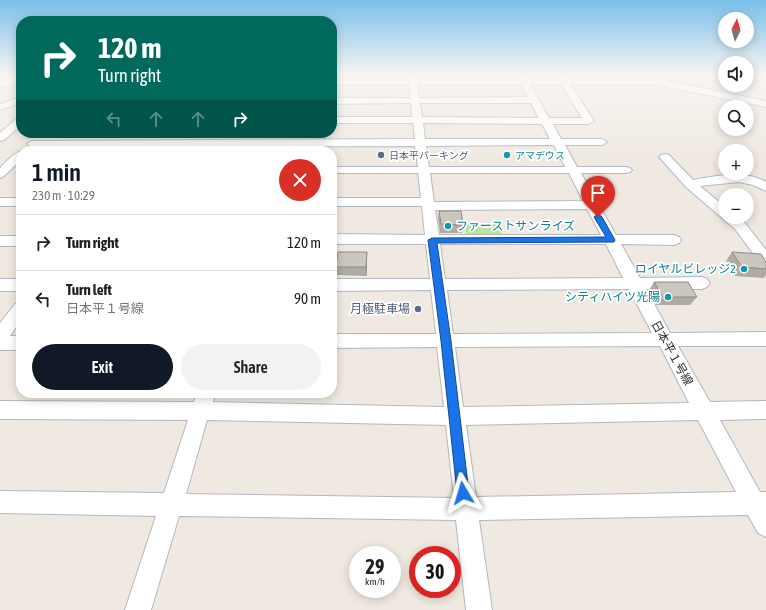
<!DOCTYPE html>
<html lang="en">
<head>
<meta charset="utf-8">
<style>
	:root { --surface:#fff; --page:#f2f2f2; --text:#202124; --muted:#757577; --line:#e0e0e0; --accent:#111827 }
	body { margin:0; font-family:"Asap Condensed","Noto Sans JP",sans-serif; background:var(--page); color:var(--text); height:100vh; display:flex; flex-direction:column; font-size:15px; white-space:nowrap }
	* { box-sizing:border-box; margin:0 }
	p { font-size:13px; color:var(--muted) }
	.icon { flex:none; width:22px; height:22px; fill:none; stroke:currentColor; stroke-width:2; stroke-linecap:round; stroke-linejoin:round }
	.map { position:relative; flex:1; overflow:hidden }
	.panel { position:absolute; left:16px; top:146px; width:321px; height:252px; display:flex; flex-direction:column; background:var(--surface); border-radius:16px; box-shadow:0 2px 10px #0003 }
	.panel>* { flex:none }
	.guide { position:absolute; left:16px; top:16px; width:321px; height:122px; border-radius:16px; box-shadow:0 2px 10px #0003; background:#00695c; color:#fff; overflow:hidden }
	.needle { width:26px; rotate:5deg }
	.fabs { position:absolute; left:718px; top:12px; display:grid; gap:8px }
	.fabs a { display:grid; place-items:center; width:36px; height:36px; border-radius:50%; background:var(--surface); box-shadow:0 2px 10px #0003; font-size:20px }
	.speed { position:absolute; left:349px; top:546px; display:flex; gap:8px; font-size:20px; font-weight:700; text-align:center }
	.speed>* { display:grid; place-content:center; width:52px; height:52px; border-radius:50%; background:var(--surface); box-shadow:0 2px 10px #0003; line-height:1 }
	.speed small { font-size:10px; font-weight:400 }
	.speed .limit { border:6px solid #d22; background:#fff; color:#111 }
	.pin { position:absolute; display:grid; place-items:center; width:34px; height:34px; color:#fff; margin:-41px -17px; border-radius:50% 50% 50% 0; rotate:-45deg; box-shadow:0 0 4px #0007 }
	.pin .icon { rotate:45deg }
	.me { position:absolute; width:44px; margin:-22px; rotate:353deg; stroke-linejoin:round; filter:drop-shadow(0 0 3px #0008) }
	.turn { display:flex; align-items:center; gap:14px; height:84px; padding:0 16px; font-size:18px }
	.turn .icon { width:52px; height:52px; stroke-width:2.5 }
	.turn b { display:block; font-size:28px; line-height:34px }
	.lanes { display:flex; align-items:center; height:38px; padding:0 16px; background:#0003; justify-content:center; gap:20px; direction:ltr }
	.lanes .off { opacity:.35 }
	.round { display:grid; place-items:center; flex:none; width:42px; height:42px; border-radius:21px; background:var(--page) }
	.head { display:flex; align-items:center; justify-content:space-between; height:68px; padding:0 16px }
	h1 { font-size:24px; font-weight:600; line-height:30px; color:var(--accent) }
	.cta { display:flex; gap:8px; margin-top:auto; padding:8px 16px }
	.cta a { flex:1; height:46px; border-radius:24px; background:var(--accent); color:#fff; font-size:16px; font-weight:600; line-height:46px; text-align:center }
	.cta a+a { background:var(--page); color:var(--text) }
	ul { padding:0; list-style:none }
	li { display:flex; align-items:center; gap:12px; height:56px; padding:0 16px; border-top:1px solid var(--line) }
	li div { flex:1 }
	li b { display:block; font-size:15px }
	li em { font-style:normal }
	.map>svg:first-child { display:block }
	.green { fill:#b6e59e }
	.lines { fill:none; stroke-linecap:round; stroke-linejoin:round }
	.minor-casing { stroke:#b4b7c1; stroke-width:2 }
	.minor { fill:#fff; fill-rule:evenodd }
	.wall { fill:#afaba4 }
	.shaded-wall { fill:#8e8b86 }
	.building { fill:#cbc7bf; stroke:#8e8b86 }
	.route { fill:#1a73e8; stroke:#114b97 }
	.service-dot { fill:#5c6f8a; stroke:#fff; stroke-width:1.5 }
	.culture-dot { fill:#0f9aa8; stroke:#fff; stroke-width:1.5 }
	.labels { text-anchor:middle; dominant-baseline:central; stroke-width:3.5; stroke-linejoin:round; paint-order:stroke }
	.far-service-label { font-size:10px; fill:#4e5e75; stroke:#fff; text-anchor:start }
	.far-culture-label { font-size:10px; fill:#0d838f; stroke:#fff; text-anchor:start }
	.culture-label { font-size:12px; fill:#0d838f; stroke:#fff; text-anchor:end }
	.service-label { font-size:12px; fill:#4e5e75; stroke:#fff; text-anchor:end }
	.street-label { font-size:12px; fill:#2e2e2e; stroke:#fff }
</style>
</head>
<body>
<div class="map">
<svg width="766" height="610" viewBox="0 0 766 610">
	<rect width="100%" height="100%" fill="#efe9e1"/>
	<path class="green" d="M464,224H499L502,236H467Z"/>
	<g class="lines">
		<defs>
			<path id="minor" d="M21,75V81L0,87V81Z
				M408,75H416L417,79H519L517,75H525L527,79H558L556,75H564L567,79L652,78L766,101V107L652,84H570L594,121L589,124H553L561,139H602L607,142L602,145H565L577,167H626L630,168L632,170L630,172L626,173H581L616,235H674L679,237L681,240L679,243L674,245L621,244L640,278L702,277L707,279L710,283L707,287L702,289H646L670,333L766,332V346H678L710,402L766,401V419L720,420L760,492H766V537L758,533L748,515L479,520L492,610H466L456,520L179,516L151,610H125L156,516L0,513V491L164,493L188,420L0,419V401L194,402L197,393H215L213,402L444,407L437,347L332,348V334H436L431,290L332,291V279H430L426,244H332V234L425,235L422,206H332V198H421L418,173H332V167H418L415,146L32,147L27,144L32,141L415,139L413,123H332V117H412L411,103L332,104V98H410L409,84L332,85V79H408ZM418,84H521L528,97L419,98ZM530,84H561L582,118H549ZM420,103H531L539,118L422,117ZM423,123L542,124L550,139H425ZM554,145L565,167H429L426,146ZM430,173H569L583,201L434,202ZM587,209L601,235H439L435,210ZM440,244H606L623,278L445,279ZM629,289L652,333L453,334L447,290ZM660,346L689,403L463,407L455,347ZM207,420L446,425L454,498L186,494ZM698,420L736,492L476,497L466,425Z
				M21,97V103L0,110V104Z
				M21,117V125L4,140L0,141V133L17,118Z
				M21,151V160L4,176L0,178V168C6,162 14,152 22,151Z
				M665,154L669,155L693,180C717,176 743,169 766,182V191L753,185L739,182L700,186L725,207V217H737L745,223L766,250V265L761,264L735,229L686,187L661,159L659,157L661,155Z
				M0,198H21V206H0Z
				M0,236H21V246H0Z
				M0,279H21V291H0Z
				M21,302V320L10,336H21V350H0V323L15,304Z"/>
		</defs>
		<use href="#minor" class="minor-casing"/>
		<use href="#minor" class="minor"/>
	</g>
	<path class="wall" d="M439,211L463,225L462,233H440L438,219Z
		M367,252V276L337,275L336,267Z
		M732,252L766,262V275L764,278L735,276L726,261Z
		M654,282L697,297L690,305H656L649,290Z"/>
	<path class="shaded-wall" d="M367,252V276L366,267Z"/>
	<path class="building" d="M439,211H461L463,225L441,224Z
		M338,252H367L366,267H336Z
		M732,252L761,254L766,262V269L742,267Z
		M654,282H688L697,297H663Z"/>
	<linearGradient id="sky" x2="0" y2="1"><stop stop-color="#7abfeb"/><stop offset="0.47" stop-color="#f8f5f2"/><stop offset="1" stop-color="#f8f5f2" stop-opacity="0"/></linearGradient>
	<rect width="766" height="160" fill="url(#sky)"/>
	<path class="route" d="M598,214L602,217L615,240L614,242L437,243L451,341L469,493L468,498L463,500L459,498L457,493L441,341L428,240L432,238L606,237L594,217Z"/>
	<g class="service-dot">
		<circle cx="381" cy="155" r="4"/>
		<circle cx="418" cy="309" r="4"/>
	</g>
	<g class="culture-dot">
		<circle cx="507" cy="155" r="4"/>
		<circle cx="448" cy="226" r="4"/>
		<circle cx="744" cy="269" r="4"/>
		<circle cx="668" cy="297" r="4"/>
	</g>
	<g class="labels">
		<g class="far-service-label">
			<text x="389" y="155">日本平パーキング</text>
		</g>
		<g class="far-culture-label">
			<text x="515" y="155">アマデウス</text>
		</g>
		<g class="culture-label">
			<text x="456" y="226" text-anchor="start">ファーストサンライズ</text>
			<text x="736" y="269">ロイヤルビレッジ2</text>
			<text x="660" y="297">シティハイツ光陽</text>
		</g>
		<g class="service-label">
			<text x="410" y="309">月極駐車場</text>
		</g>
		<g class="street-label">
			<text transform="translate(672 353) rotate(61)">日本平１号線</text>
		</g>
	</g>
</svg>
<div class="fabs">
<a><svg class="needle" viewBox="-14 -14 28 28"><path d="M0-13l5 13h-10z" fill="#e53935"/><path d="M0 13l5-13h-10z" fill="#757577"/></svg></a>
<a><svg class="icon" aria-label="sound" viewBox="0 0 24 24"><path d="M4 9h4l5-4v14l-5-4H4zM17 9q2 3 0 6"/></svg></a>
<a><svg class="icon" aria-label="search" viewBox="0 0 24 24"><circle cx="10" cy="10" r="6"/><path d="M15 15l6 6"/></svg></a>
<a>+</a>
<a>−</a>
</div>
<div class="speed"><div>29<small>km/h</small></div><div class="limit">30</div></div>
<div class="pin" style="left:598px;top:217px;background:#d93025"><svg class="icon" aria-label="arrive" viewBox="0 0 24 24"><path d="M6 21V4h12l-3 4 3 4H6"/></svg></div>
<svg class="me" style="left:463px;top:493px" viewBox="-20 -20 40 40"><path d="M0-17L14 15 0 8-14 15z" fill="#1a73e8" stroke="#fff" stroke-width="4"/></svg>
<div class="guide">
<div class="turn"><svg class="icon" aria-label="right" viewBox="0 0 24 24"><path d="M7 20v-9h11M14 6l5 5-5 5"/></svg><div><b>120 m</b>Turn right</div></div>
<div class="lanes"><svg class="icon off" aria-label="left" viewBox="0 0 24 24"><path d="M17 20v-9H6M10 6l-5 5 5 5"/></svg><svg class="icon off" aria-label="ahead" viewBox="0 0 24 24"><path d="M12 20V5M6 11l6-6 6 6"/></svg><svg class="icon off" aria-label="ahead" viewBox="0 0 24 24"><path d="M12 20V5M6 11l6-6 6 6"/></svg><svg class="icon" aria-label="right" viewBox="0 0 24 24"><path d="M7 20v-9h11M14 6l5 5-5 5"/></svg></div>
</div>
<section class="panel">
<div class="head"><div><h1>1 min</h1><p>230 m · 10:29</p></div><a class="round" style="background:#d93025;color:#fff"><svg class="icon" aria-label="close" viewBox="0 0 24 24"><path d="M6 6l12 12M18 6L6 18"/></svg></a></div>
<ul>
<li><svg class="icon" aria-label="right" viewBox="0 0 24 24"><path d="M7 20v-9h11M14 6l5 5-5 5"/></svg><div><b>Turn right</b></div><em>120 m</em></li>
<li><svg class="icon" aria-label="left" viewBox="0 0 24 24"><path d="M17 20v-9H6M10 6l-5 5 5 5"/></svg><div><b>Turn left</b><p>日本平１号線</p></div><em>90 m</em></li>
</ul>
<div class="cta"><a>Exit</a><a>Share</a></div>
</section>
</div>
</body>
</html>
